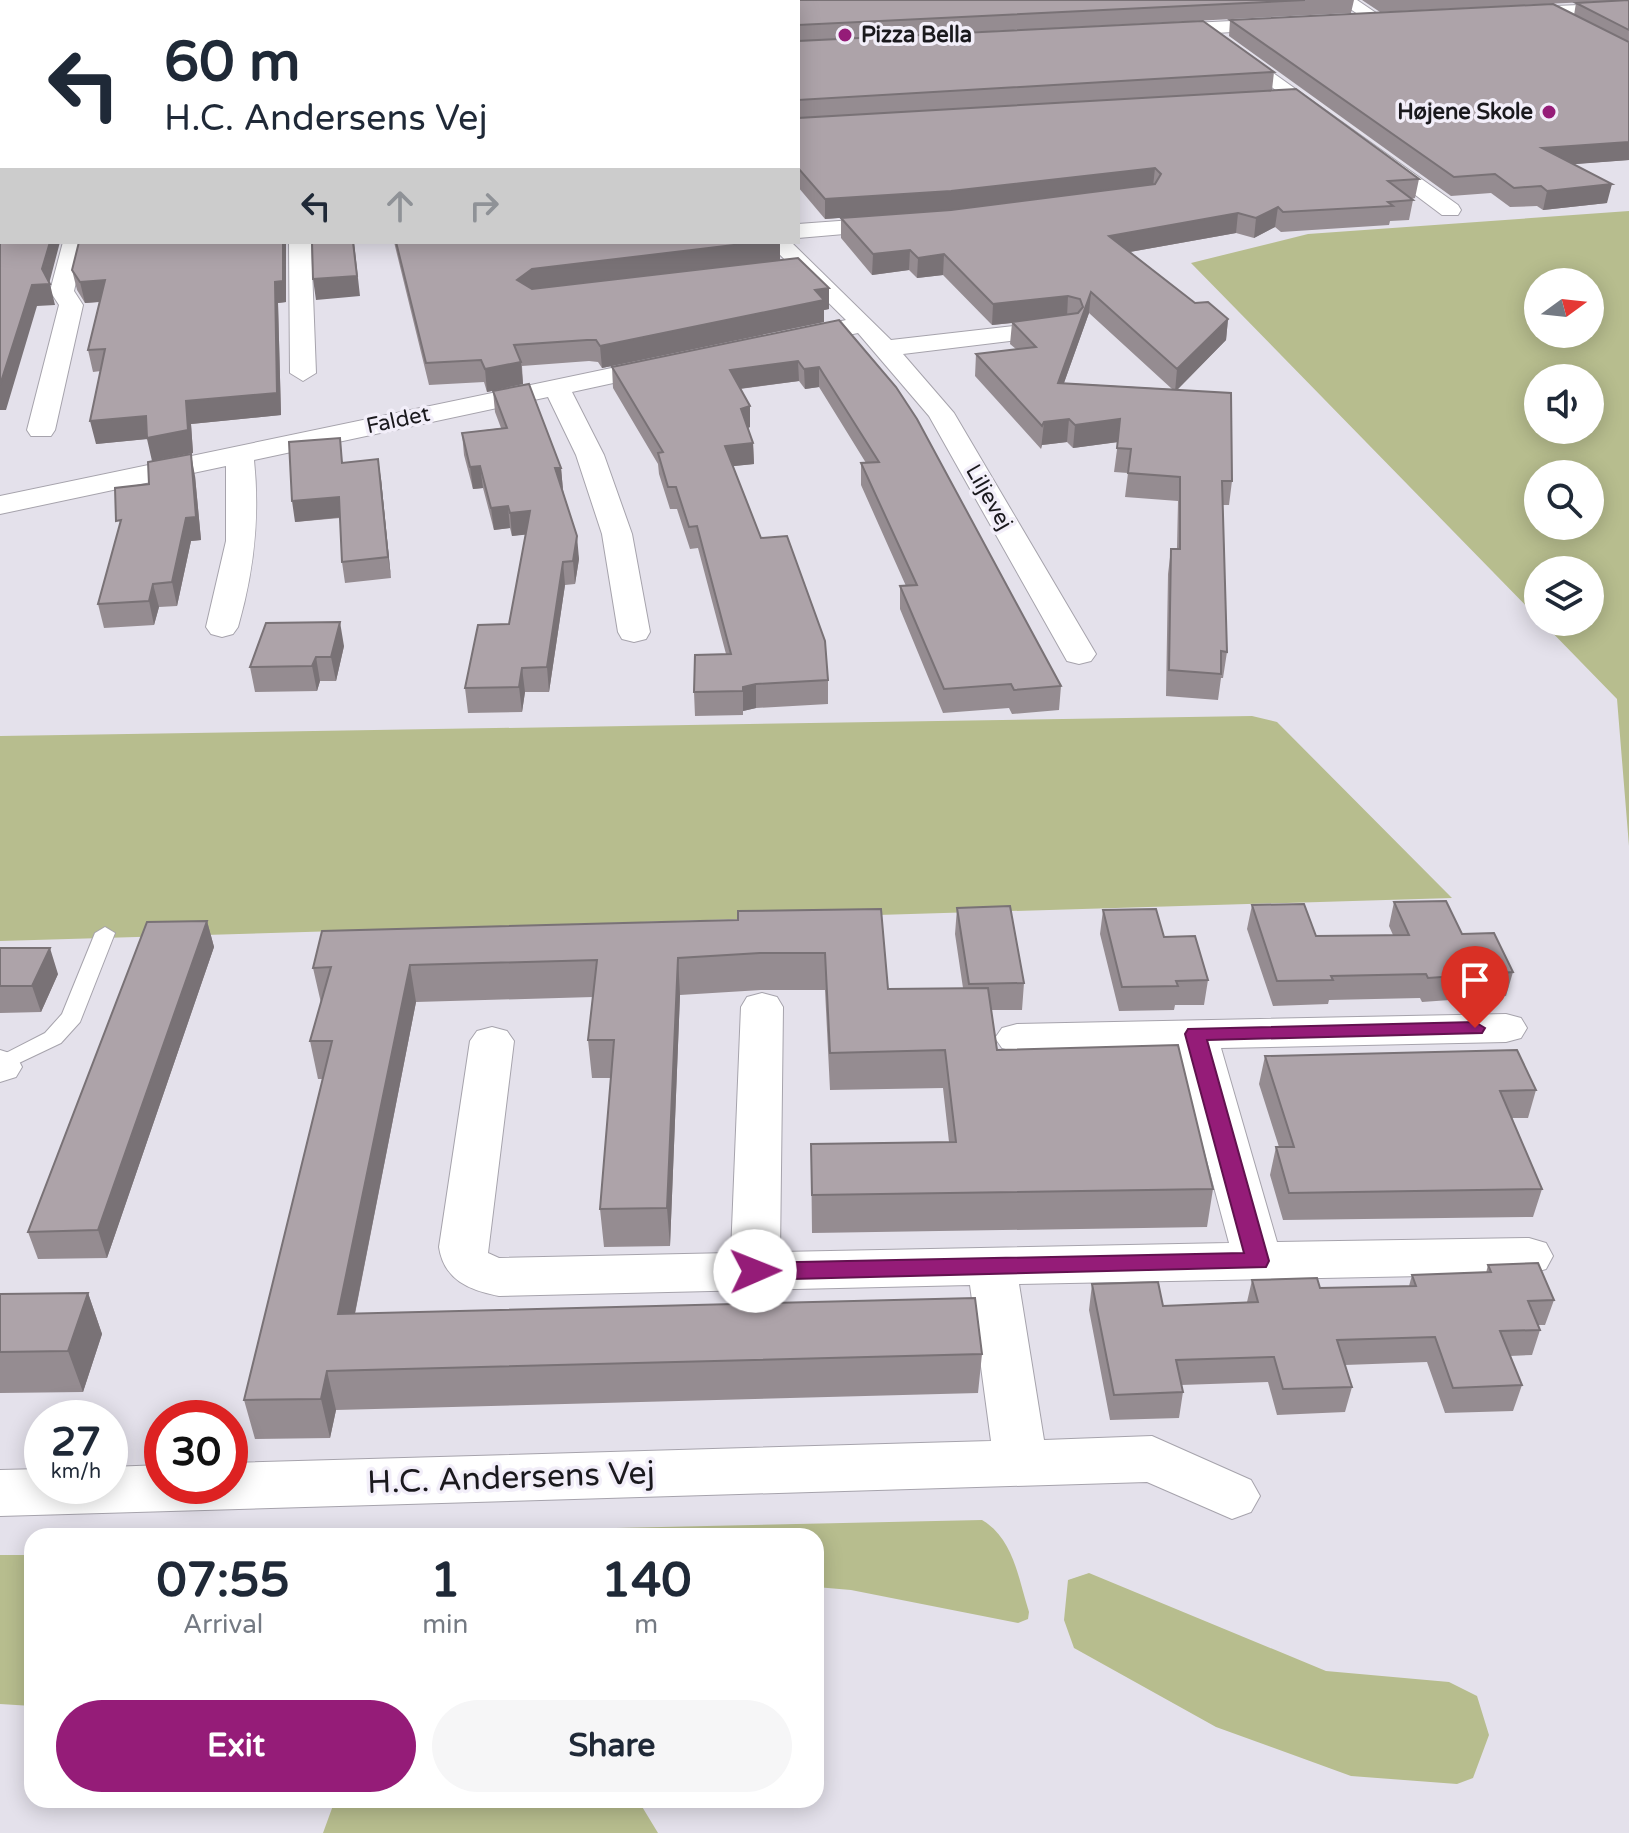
<!DOCTYPE html>
<html lang="en">
<head>
<meta charset="utf-8">
<style>
	:root { --surface:#fff; --page:#f6f6f7; --text:#1f2937; --muted:#747a83; --accent:#951c78 }
	body { margin:0; font-family:"Varela Round",sans-serif; background:var(--page); color:var(--text); height:100vh; display:flex; flex-direction:column; font-size:30px; white-space:nowrap }
	* { box-sizing:border-box; margin:0 }
	p { font-size:26px; color:var(--muted) }
	.icon { flex:none; width:44px; height:44px; fill:none; stroke:currentColor; stroke-width:2; stroke-linecap:round; stroke-linejoin:round }
	.map { position:relative; flex:1; overflow:hidden }
	.sheet { position:absolute; left:24px; top:1528px; width:800px; height:280px; display:flex; flex-direction:column; background:var(--surface); border-radius:24px; box-shadow:0 4px 20px #0003 }
	.sheet>* { flex:none }
	.hud { position:absolute; left:0px; top:0px; width:800px; height:244px; box-shadow:0 4px 20px #0003; background:#fff; color:var(--text); overflow:hidden }
	.needle { width:52px; rotate:75deg }
	.controls { position:absolute; left:1524px; top:268px; display:grid; gap:16px }
	.controls a { display:grid; place-items:center; width:80px; height:80px; border-radius:50%; background:var(--surface); box-shadow:0 4px 20px #0003; font-size:40px }
	.speed { position:absolute; left:24px; top:1400px; display:flex; gap:16px; font-size:40px; font-weight:700; text-align:center }
	.speed>* { display:grid; place-content:center; width:104px; height:104px; border-radius:50%; background:var(--surface); box-shadow:0 4px 20px #0003; line-height:1 }
	.speed small { font-size:20px; font-weight:400 }
	.speed .limit { border:12px solid #d22; background:#fff; color:#111 }
	.pin { position:absolute; display:grid; place-items:center; width:68px; height:68px; color:#fff; margin:-82px -34px; border-radius:50% 50% 50% 0; rotate:-45deg; box-shadow:0 0 8px #0007 }
	.pin .icon { rotate:45deg }
	.me { position:absolute; width:88px; margin:-44px; rotate:89deg; stroke-linejoin:round; filter:drop-shadow(0 0 6px #0008) }
	.turn { display:flex; align-items:center; gap:28px; height:168px; padding:0 32px; font-size:36px }
	.turn .icon { width:104px; height:104px; stroke-width:2.5 }
	.turn b { display:block; font-size:56px; line-height:68px }
	.lanes { display:flex; align-items:center; height:76px; padding:0 32px; background:#0003; justify-content:center; gap:40px; direction:ltr }
	.lanes .off { opacity:.35 }
	.eta { display:flex; justify-content:space-evenly; align-items:center; height:136px; text-align:center }
	.eta b { font-size:48px; font-weight:800; line-height:56px }
	.action { display:flex; gap:16px; margin-top:auto; padding:16px 32px }
	.action a { flex:1; height:92px; border-radius:48px; background:var(--accent); color:#fff; font-size:32px; font-weight:800; line-height:92px; text-align:center }
	.action a+a { background:var(--page); color:var(--text) }
	.map>svg:first-child { display:block }
	.green { fill:#b7bd8e; fill-rule:evenodd }
	.lines { fill:none; stroke-linecap:round; stroke-linejoin:round }
	.service-casing { stroke:#a6a3ac; stroke-width:2 }
	.minor-casing { stroke:#a6a3ac; stroke-width:2 }
	.tertiary-casing { stroke:#a6a3ac; stroke-width:2 }
	.service { fill:#fff; fill-rule:evenodd }
	.minor { fill:#fff; fill-rule:evenodd }
	.tertiary { fill:#fff; fill-rule:evenodd }
	.wall { fill:#958c91; fill-rule:evenodd }
	.shaded-wall { fill:#797276 }
	.building { fill:#ada3a9; stroke:#797276; stroke-width:2 }
	.route { fill:#951c78; stroke:#61124e; stroke-width:2 }
	.poi-dot { fill:#951c78; stroke:#f2eef9; stroke-width:3 }
	.labels { text-anchor:middle; dominant-baseline:central; stroke-width:7; stroke-linejoin:round; paint-order:stroke }
	.far-poi-label { font-size:22px; font-weight:bold; fill:#1a191d; stroke:#f2eef9; text-anchor:start }
	.far-street-label { font-size:22px; fill:#1a191d; stroke:#f2eef9 }
	.near-street-label { font-size:32px; fill:#1a191d; stroke:#f2eef9 }
</style>
</head>
<body>
<div class="map">
<svg width="1629" height="1833" viewBox="0 0 1629 1833">
	<rect width="100%" height="100%" fill="#e4e1eb"/>
	<path class="green" d="M1629,211V846L1617,699L1542,622H1590V570H1538V618L1191,263L1308,234ZM1538,282H1590V334H1538ZM1538,378H1590V430H1538ZM1538,474H1590V526H1538Z
		M1252,716L1277,722L1452,898L0,941V736Z
		M982,1520C1014,1539 1018,1578 1029,1612L1028,1619L1018,1623L851,1590L816,1587V1536H606L616,1528Z
		M0,1555H32V1706L0,1704Z
		M1089,1573L1326,1671L1449,1682L1477,1696L1489,1735L1473,1778L1457,1784L1351,1776L1216,1727L1074,1648L1064,1620L1068,1580Z
		M335,1800H638L658,1833H323Z"/>
	<g class="lines">
		<defs>
			<path id="service" d="M105,927L115,933L80,1022L61,1043L0,1072V1056L45,1033L62,1014L95,933Z"/>
			<path id="minor" d="M1337,0H1357L1385,19L1383,23H1371Z
				M1231,43L1458,205L1461,210L1458,215H1442L1225,52L1222,48Z
				M894,217L905,224L902,229L798,238V224Z
				M63,242H85L74,291L83,305L55,430L51,436H31L27,430L59,305L50,291Z
				M289,242H311L316,373L303,381L290,373Z
				M767,242H791L891,340L1066,320L1075,322L1078,327L1075,332L1066,334L903,354L954,413L1096,654L1091,661L1079,664L1067,661L929,416L858,333L794,346L785,344L782,339L785,334L846,320Z
				M664,357L673,360L677,365L673,370L572,392L604,455L632,534L650,632L646,639L634,642L622,639L618,632L602,534L576,455L548,397L254,460C260,518 254,571 238,627L233,634L222,637L211,634L206,627L226,541V466L0,514V496Z
				M762,993L777,997L783,1007L780,1252L1229,1243L1177,1049L1017,1052L1002,1048L995,1038L1002,1028L1017,1024L1506,1014L1521,1018L1527,1028L1521,1038L1506,1042L1221,1048L1277,1242L1529,1238L1546,1243L1553,1256L1546,1269L1529,1274L1019,1284L1044,1440L1152,1436L1251,1480L1260,1496L1251,1512L1232,1519L1147,1482L0,1516V1470L42,1469V1486H110V1467L162,1465V1486H230V1463L991,1441L970,1285L499,1296C469,1290 444,1280 439,1247L470,1041L477,1031L492,1027L507,1031L514,1041L488,1253L499,1258L731,1253L741,1007L747,997Z
				M0,1050L16,1055L22,1067L16,1077L0,1082Z"/>
			<path id="tertiary" d="M1629,3V13L1507,18L1498,13L1507,8Z
				M1291,18L1300,24L1298,28L1152,37L1143,31L1152,25Z"/>
		</defs>
		<use href="#service" class="service-casing"/>
		<use href="#minor" class="minor-casing"/>
		<use href="#tertiary" class="tertiary-casing"/>
		<use href="#service" class="service"/>
		<use href="#minor" class="minor"/>
		<use href="#tertiary" class="tertiary"/>
	</g>
	<path class="wall" d="M0,0H285V2H2V121H0Z
		M370,0H1354L1351,13L798,41V2Z
		M1362,0H1629L1380,12Z
		M1629,0V160L1573,164L1607,203L1543,210L1537,206L1510,207L1491,193L1451,196L1229,36L1230,20L1574,15L1576,3Z
		M798,41L1274,72L1272,90L1419,179L1415,198L1411,199L1413,200L1409,220L1390,221L1389,225L1281,232L1275,227L1254,238L1236,233L1130,252L1195,303L1228,319L1226,340L1177,390L1232,481L1229,505H1223L1227,652L1223,678H1221L1218,700L1166,696L1168,574L1171,549H1177L1178,501L1125,497L1128,473L1114,472L1118,442L1073,448L1067,442L1042,445L1041,449L975,376L976,354L1016,349L1010,344L1012,323L992,325L943,275L917,278L909,270L872,275L841,238V218L973,207L825,219L798,187ZM1089,313L1172,389L1064,383Z
		M79,242H286V302L278,303L281,415L191,424L193,453L147,439L96,444L101,371L93,372L88,350L100,302L85,303L77,290L72,270Z
		M394,242H780V260L829,288V309L824,310V322L602,368L598,362L589,361L522,366L523,384L487,392L484,382L429,385Z
		M839,320L1061,686L1059,710L1012,714L1009,708L943,713L900,609V586H906L861,485V463H866L819,387L805,389L799,381L740,389L750,427L748,428L753,443L754,464L733,466L761,538L828,680V704L756,708L743,711V715L695,716L694,692L726,654L698,548L690,549L677,509H670L659,474L658,464L613,388L612,367Z
		M493,391L561,468L563,490L579,559L575,584L565,585L549,692H525L522,712L468,713L465,688L509,624L526,534L512,536L510,528L494,530L483,488L473,489L464,455L462,433L501,428L495,412Z
		M343,462L381,479L391,578L345,583L342,562L340,518L295,522Z
		M195,476L201,540L191,541L177,606L159,607L154,625L104,628L98,604L149,484Z
		M344,646L336,681H320L317,691L255,692L250,667Z
		M1394,902L1462,934L1513,972L1506,996L1422,1002L1420,998L1329,1000L1328,1004L1273,1006L1247,929L1252,905L1316,936L1393,935L1389,926Z
		M957,908L1024,983L1022,1010H991L997,1050L1213,1189L1207,1227L812,1233L811,1144L949,1142L943,1088L830,1090L825,990H761L680,995L670,1246L604,1247L600,1209L611,1078H592L588,1040L593,997L416,1002L355,1314L982,1354L978,1393L336,1410L330,1438L255,1439L244,1400L323,1079H318L310,1041L321,1003L313,968L738,920L881,909L888,989L963,988L955,934Z
		M1103,910L1164,937L1208,980L1204,1005H1175L1174,1010L1119,1011L1100,934Z
		M207,921L214,947L107,1258L38,1259L28,1232Z
		M0,948L58,974L41,1012L0,1013Z
		M1265,1056L1536,1090L1528,1118H1511L1542,1189L1533,1217L1283,1220L1270,1175L1276,1147H1279L1259,1084Z
		M1488,1265L1554,1300L1545,1325H1538L1540,1330L1532,1355L1510,1356L1522,1385L1513,1411L1445,1413L1427,1362L1345,1365L1352,1387L1345,1412L1277,1415L1268,1382L1181,1385L1183,1392L1179,1418L1110,1420L1089,1310L1092,1284L1163,1306L1247,1302L1252,1280L1320,1288L1409,1286L1412,1275L1486,1273Z
		M88,1293L102,1334L83,1392L0,1393V1294Z"/>
	<path class="shaded-wall" d="M1629,142V160L1538,167L1542,148Z
		M1155,168L1153,187L950,210L825,219V199Z
		M1612,184L1607,203L1543,210L1547,191Z
		M1278,207L1275,227L1254,238L1256,218Z
		M1238,213L1236,233L1107,256L1109,236Z
		M50,242H60L49,284H50L55,305L37,306L6,410H0V385L32,285L42,269Z
		M283,242H286V302L278,303L281,415L191,424L193,453L152,461L147,439L96,444L90,421L186,401L275,282Z
		M354,242L360,296L316,300L313,279Z
		M759,242H780V260L534,290L517,280L532,269Z
		M910,250L909,270L872,275L873,254Z
		M944,254L943,275L917,278L918,258Z
		M105,280L109,301L85,303L80,282Z
		M829,288V309L824,310V322L602,368L600,346L815,290Z
		M1091,292L1089,313L1056,405L1058,383Z
		M1068,296L1067,317L992,325L993,304Z
		M1228,319L1226,340L1175,392L1177,369Z
		M798,361L799,381L730,390V370Z
		M521,362L523,384L487,392L485,369Z
		M819,367V387L805,389L804,369Z
		M750,406V427L742,430L741,409Z
		M1069,419L1067,442L1042,445L1041,449L1044,422Z
		M1120,419L1118,442L1073,448L1075,425Z
		M753,443L754,464L725,467V446Z
		M191,454L195,476L201,540L191,541L177,606L172,582Z
		M378,459L381,479L391,578L388,557Z
		M480,466L483,488L473,489L470,467Z
		M555,468H561L563,490Z
		M339,497L343,517L295,522L292,501Z
		M508,506L510,528L494,530L491,508Z
		M530,511L532,534L512,536L510,513Z
		M577,536L579,559L575,584L573,561Z
		M563,562L565,585L549,692L547,667Z
		M153,584L159,607L154,625L149,601Z
		M340,622L344,646L336,681L331,657Z
		M316,657L320,681L317,691L312,666Z
		M522,668L525,692L522,712L519,687Z
		M756,684V708L743,711V687Z
		M207,921L214,947L107,1258L98,1230Z
		M50,948L58,974L41,1012L32,986Z
		M678,958L680,995L670,1246L667,1208Z
		M410,965L416,1002L347,1353L338,1314Z
		M88,1293L102,1334L83,1392L68,1351Z
		M327,1371L336,1410L330,1438L321,1399Z"/>
	<path class="building" d="M0,0H282V2H2V103H0Z
		M370,0H1305L798,25V2H369Z
		M1629,0V30L1576,3Z
		M1553,4L1629,42V142L1542,148L1612,184L1547,191L1541,186L1514,188L1495,174L1454,177L1230,20Z
		M1203,21L1274,72L798,100V41Z
		M1296,89L1419,179L1388,181L1413,200L1388,202L1393,206L1283,212L1278,207L1256,218L1238,213L1109,236L1195,303L1208,302L1228,319L1177,369L1091,292L1058,383L1231,393L1232,481H1222L1227,652L1221,651V674L1169,670L1171,549H1180V477L1128,473L1131,449L1117,448L1120,419L1075,425L1069,419L1044,422L1042,426L976,354L1036,347L1012,322L1078,313L1083,307L1080,299L1068,296L993,304L944,254L918,258L910,250L873,254L841,218L951,210L1155,184L1161,174L1155,168L951,191L825,199L798,168V118Z
		M0,172H2V242H50L42,269L50,284L32,285L0,385Z
		M79,242H283V281L275,282L277,393L186,401L188,430L147,438L146,416L90,421L105,349L88,350L105,280L80,282L72,270Z
		M312,242H353L357,276L313,279Z
		M396,242H759L532,269L517,280L532,289L798,258L829,288L815,290L824,300L600,346L596,340H587L514,345L521,362L485,369L481,360L426,363Z
		M839,320L896,387L917,419L1061,686L1014,690L1011,684L944,689L900,586L917,585L861,463L879,462L819,367L804,369L798,361L730,370L750,406L741,409L753,443L725,446L761,538L787,536L825,641L828,680L756,684L743,687V691L694,692L695,655L731,654L697,526L689,527L676,487H668L658,453L663,452L612,367Z
		M529,384L561,468H555L577,536L573,561L563,562L547,667L522,668L519,687L465,688L478,625L509,624L530,511L510,513L508,506L491,508L480,466L470,467L462,433L507,428L493,391Z
		M340,438L342,463L378,459L388,557L342,562L339,497L292,501L289,442Z
		M191,454L196,517L186,518L172,582L153,584L149,601L98,604L121,520L116,521L115,488L149,484L148,462Z
		M340,622L331,657H316L312,666L250,667L266,623Z
		M1446,901L1462,934L1494,933L1513,972L1428,978L1426,974L1331,976L1333,980L1277,981L1252,905L1304,904L1316,936L1409,935L1394,902Z
		M1010,906L1024,983L969,984L957,908Z
		M881,909L888,989L988,988L997,1050L1178,1045L1213,1189L812,1195L811,1144L956,1142L945,1050L830,1053L825,953H760L678,958L667,1208L600,1209L614,1040H588L597,960L410,965L338,1314L975,1298L982,1354L327,1371L321,1399L244,1400L332,1041H310L331,967L313,968L322,931L738,920V911Z
		M1156,909L1164,937L1195,936L1208,980L1176,981L1178,986L1122,987L1103,910Z
		M207,921L98,1230L28,1232L147,922Z
		M0,948H50L32,986H0Z
		M1517,1050L1536,1090L1500,1091L1542,1189L1289,1193L1276,1147H1294L1265,1056Z
		M1538,1263L1554,1300L1528,1301L1540,1330L1500,1331L1522,1385L1453,1388L1435,1337L1337,1340L1352,1387L1283,1389L1274,1357L1176,1360L1183,1392L1114,1395L1092,1284L1158,1282L1163,1306L1258,1302L1252,1280L1317,1278L1320,1288L1416,1286L1412,1275L1491,1272L1488,1265Z
		M88,1293L68,1351L0,1352V1294Z"/>
	<path class="route" d="M1475,1022L1485,1028L1482,1033L1207,1040L1269,1261L1266,1267L755,1280L747,1277L744,1271L747,1265L755,1263L1244,1253L1185,1034L1188,1029Z"/>
	<g class="poi-dot">
		<circle cx="845" cy="35" r="8"/>
		<circle cx="1549" cy="112" r="8"/>
	</g>
	<g class="labels">
		<g class="far-poi-label">
			<text x="861" y="35">Pizza Bella</text>
			<text x="1533" y="112" text-anchor="end">Højene Skole</text>
		</g>
		<g class="far-street-label">
			<text transform="translate(398 420) rotate(-12)">Faldet</text>
			<text transform="translate(989 497) rotate(60)">Liljevej</text>
		</g>
		<g class="near-street-label">
			<text transform="translate(511 1478) rotate(-2)">H.C. Andersens Vej</text>
		</g>
	</g>
</svg>
<div class="controls">
<a><svg class="needle" viewBox="-14 -14 28 28"><path d="M0-13l5 13h-10z" fill="#e53935"/><path d="M0 13l5-13h-10z" fill="#747a83"/></svg></a>
<a><svg class="icon" aria-label="sound" viewBox="0 0 24 24"><path d="M4 9h4l5-4v14l-5-4H4zM17 9q2 3 0 6"/></svg></a>
<a><svg class="icon" aria-label="search" viewBox="0 0 24 24"><circle cx="10" cy="10" r="6"/><path d="M15 15l6 6"/></svg></a>
<a><svg class="icon" aria-label="layers" viewBox="0 0 24 24"><path d="M12 4l9 5-9 5-9-5zM3 14l9 5 9-5"/></svg></a>
</div>
<div class="speed"><div>27<small>km/h</small></div><div class="limit">30</div></div>
<div class="pin" style="left:1475px;top:1028px;background:#d93025"><svg class="icon" aria-label="arrive" viewBox="0 0 24 24"><path d="M6 21V4h12l-3 4 3 4H6"/></svg></div>
<svg class="me" style="left:755px;top:1271px" viewBox="-20 -20 40 40"><circle r="19" fill="#fff"/><path d="M0-13L10 11 0 6-10 11z" fill="#951c78"/></svg>
<div class="hud">
<div class="turn"><svg class="icon" aria-label="left" viewBox="0 0 24 24"><path d="M17 20v-9H6M10 6l-5 5 5 5"/></svg><div><b>60 m</b>H.C. Andersens Vej</div></div>
<div class="lanes"><svg class="icon" aria-label="left" viewBox="0 0 24 24"><path d="M17 20v-9H6M10 6l-5 5 5 5"/></svg><svg class="icon off" aria-label="ahead" viewBox="0 0 24 24"><path d="M12 20V5M6 11l6-6 6 6"/></svg><svg class="icon off" aria-label="right" viewBox="0 0 24 24"><path d="M7 20v-9h11M14 6l5 5-5 5"/></svg></div>
</div>
<section class="sheet">
<div class="eta">
<div><b>07:55</b><p>Arrival</p></div>
<div><b>1</b><p>min</p></div>
<div><b>140</b><p>m</p></div>
</div>
<div class="action"><a>Exit</a><a>Share</a></div>
</section>
</div>
</body>
</html>
